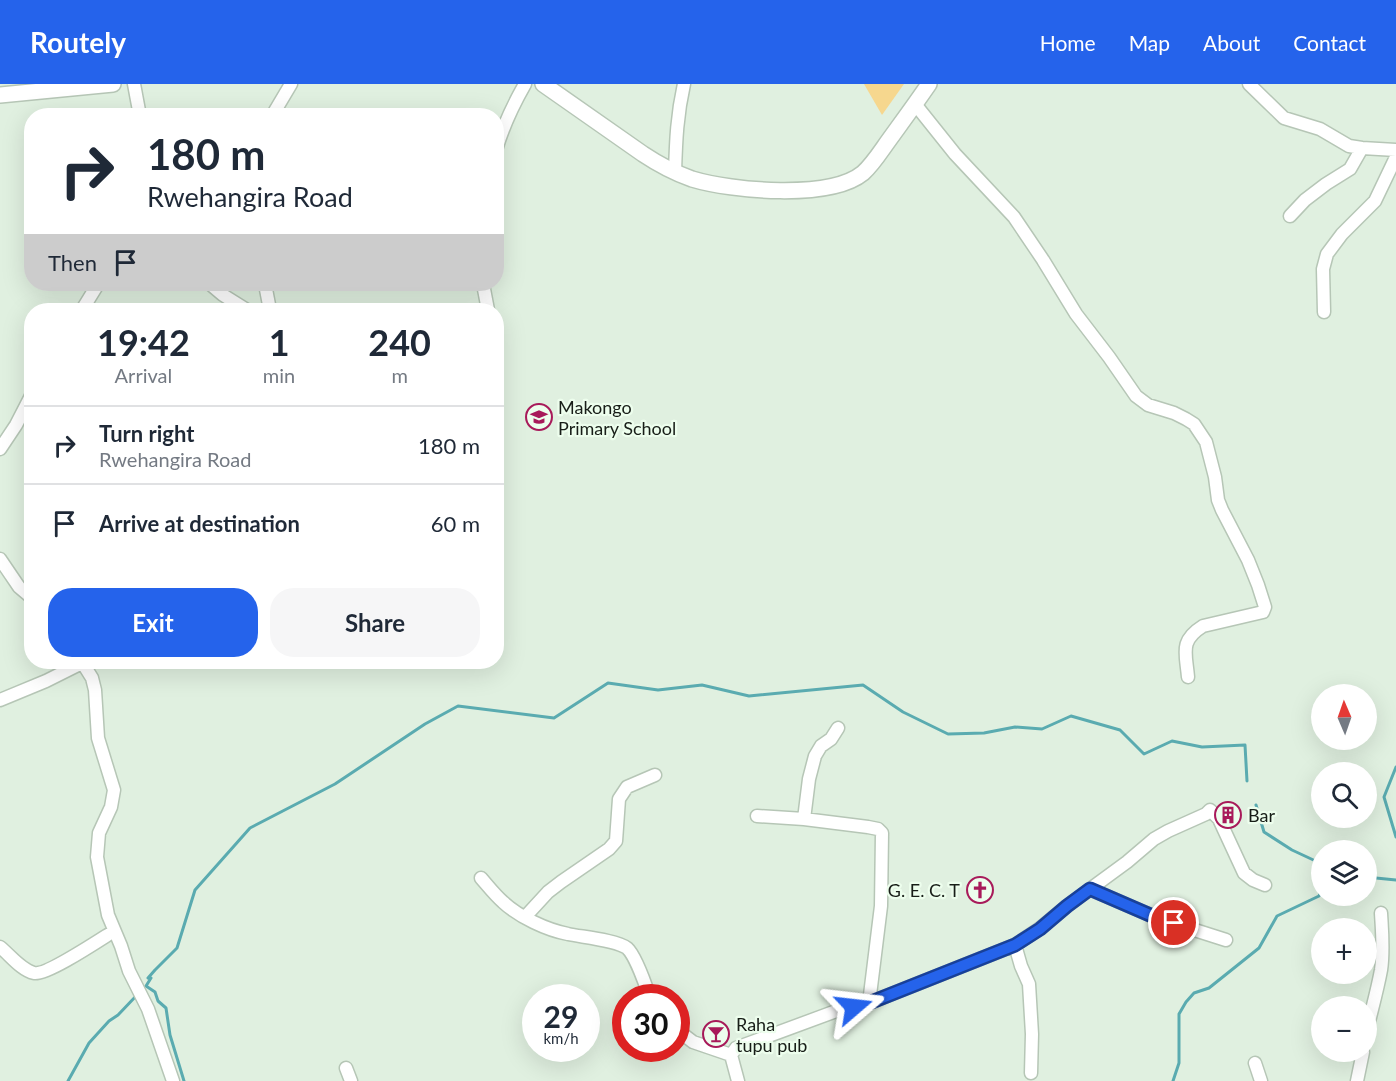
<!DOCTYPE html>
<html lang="en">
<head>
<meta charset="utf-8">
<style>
	:root { --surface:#fff; --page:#f6f6f7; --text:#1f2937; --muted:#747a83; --line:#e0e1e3; --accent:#2563eb }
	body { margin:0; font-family:Lato,sans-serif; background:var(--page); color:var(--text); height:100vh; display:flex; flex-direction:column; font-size:22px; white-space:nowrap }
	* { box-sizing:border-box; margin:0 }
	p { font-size:20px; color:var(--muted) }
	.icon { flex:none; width:33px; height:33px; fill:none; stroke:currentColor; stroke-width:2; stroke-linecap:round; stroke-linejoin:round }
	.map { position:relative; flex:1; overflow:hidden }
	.sheet { position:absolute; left:24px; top:219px; width:480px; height:366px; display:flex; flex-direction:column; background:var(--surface); border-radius:24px; box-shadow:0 6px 24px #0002 }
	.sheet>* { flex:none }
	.guide { position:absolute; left:24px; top:24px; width:480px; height:183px; border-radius:24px; box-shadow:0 6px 24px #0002; background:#fff; color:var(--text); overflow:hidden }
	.needle { width:39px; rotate:358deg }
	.buttons { position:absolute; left:1311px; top:600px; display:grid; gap:12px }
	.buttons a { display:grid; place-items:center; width:66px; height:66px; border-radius:50%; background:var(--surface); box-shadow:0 6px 24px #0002; font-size:30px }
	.speed { position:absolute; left:522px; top:900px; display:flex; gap:12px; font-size:30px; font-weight:700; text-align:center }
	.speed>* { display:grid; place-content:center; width:78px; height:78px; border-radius:50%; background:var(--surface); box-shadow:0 6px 24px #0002; line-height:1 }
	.speed small { font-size:15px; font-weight:400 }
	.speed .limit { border:9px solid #d22; background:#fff; color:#111 }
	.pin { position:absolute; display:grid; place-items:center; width:51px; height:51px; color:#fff; margin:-26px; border:3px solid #fff; border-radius:50%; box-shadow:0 2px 6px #0007 }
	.me { position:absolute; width:66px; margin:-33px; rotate:73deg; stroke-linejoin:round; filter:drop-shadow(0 0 4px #0008) }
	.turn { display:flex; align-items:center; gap:21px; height:126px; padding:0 24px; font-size:27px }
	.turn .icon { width:78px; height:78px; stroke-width:2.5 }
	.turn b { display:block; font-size:42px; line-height:51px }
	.then { display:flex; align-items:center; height:57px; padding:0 24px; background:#0003; gap:12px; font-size:22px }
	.eta { display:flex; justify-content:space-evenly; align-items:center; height:102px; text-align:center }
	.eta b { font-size:36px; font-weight:700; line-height:42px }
	.primary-button { display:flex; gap:12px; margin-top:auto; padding:12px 24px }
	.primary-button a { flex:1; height:69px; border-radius:24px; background:var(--accent); color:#fff; font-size:24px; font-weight:700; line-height:69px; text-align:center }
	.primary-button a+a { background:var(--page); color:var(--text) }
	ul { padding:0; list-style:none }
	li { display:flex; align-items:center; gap:18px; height:78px; padding:0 24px; border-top:2px solid var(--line) }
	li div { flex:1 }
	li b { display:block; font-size:22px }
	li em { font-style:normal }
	header { display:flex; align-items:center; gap:36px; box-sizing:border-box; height:84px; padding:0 30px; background:var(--accent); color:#fff }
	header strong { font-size:28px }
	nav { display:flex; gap:33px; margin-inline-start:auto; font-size:21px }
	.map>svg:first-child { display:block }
	.green { fill:#f6d78e }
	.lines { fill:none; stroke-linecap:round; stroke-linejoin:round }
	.stream { stroke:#5aabb0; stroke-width:3 }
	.minor-casing { stroke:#b6c6b6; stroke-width:15 }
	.tertiary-casing { stroke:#b6c6b6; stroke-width:18 }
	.minor { stroke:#fff; stroke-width:12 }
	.tertiary { stroke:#fff; stroke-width:15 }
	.route-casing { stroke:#184099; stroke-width:15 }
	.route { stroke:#2563eb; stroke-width:10 }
	.labels { text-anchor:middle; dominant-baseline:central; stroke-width:4.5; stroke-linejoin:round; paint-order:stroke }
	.poi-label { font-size:18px; fill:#181e18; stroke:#edfeed; text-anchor:start }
</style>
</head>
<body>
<header>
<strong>Routely</strong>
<nav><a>Home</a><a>Map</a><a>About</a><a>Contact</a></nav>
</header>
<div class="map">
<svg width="1396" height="997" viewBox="0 0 1396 997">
	<rect width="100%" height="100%" fill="#e0f0e0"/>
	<path class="green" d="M864,0H904L882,31Z"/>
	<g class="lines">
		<path class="stream" d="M1396,683L1384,713L1396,753
			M1256,721L1264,748L1292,766L1322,780
			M1366,793L1396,796
			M148,894L155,886L177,864L195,806L250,744L335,700L425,640L458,622L554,634L608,599L658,606L702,601L749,612L863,601L903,628L948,650L984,649L1015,643L1042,645L1071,632L1120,646L1144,670L1172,657L1202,663L1245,661L1247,697
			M151,894L146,902L155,908L158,917L166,924L170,951L184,997
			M68,997L89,959L109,937L118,931L137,911
			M1173,997L1179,979V930L1186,918L1194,909L1209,904L1259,864L1277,832L1319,812L1322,806"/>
		<defs>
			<path id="minor" d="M134,0L140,32
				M1249,0L1284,34L1320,45L1349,62L1362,64L1396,66
				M915,20L955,70L1014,133L1043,176L1076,230L1109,273L1136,312L1148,321L1174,329L1186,335L1194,340L1206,358L1215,393L1218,416L1222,426L1248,476L1258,501L1265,523L1263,528L1203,542C1179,557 1186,569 1188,593
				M272,32L291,0
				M496,66C503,42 513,21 525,0
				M675,88C676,56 677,31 684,0
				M1290,132L1305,116L1326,100L1350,85L1362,64
				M210,200L223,211L247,226
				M265,200L270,226
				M483,200L488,226
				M82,226L98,200
				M1324,228L1323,185L1327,170L1342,150L1375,117L1396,73
				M0,365L16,341L32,310
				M0,475L19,503L32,514
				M82,578L92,594L95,606L98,654L114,706L111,723L99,749L97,773L108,831L121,862L129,887L148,925L173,997
				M0,616L46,597L82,579
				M757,732L804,735L868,743L878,745L882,749L881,822L869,919
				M804,735L809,695L815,672L821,662L831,655L838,644
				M481,794C488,802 495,811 503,818C519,833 547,846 568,850C582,853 616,856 627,864C635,871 646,902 650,914
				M1090,805L1157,834L1226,856
				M525,833L548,808L561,798L609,765L616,757L619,715L627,703L655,691
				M1015,861L1021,882L1029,900L1032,950L1031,989
				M0,863C10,871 21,886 34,889C46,892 101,855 114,847
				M676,945L693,958L731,971
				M1366,950C1371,928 1377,908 1381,886C1384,867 1382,847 1381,829
				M1255,979L1261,997
				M346,984L351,997
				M738,997L731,971L736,964L839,926L869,919L1015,861L1039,845L1067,822L1127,778L1154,755L1168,747L1206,730L1210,726L1219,735L1244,789L1253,796L1265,801
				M1357,997L1363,968"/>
			<path id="tertiary" d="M543,0L643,70C658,80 675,89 692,95C732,107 830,116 863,89C873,80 881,67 889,56C902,38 916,19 929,0
				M0,11L113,0"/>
		</defs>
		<use href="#minor" class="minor-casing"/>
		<use href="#tertiary" class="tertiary-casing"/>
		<use href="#minor" class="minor"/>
		<use href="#tertiary" class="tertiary"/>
	</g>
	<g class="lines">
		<defs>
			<path id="route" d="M854,923L869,919L1015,861L1040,845L1067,822L1090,805L1157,834L1174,839"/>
		</defs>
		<use href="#route" class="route-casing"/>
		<use href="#route" class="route"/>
	</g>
	<defs>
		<symbol id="school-ring" viewBox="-11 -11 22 22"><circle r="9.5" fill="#edfeed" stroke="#a81a5a" stroke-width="1.5"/><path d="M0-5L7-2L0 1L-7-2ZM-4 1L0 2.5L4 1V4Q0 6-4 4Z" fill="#a81a5a"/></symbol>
		<symbol id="building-ring" viewBox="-11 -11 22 22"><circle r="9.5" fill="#edfeed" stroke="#a81a5a" stroke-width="1.5"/><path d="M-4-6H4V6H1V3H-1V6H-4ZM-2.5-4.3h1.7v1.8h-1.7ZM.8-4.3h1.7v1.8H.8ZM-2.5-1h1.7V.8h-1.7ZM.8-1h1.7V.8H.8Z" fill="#a81a5a"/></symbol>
		<symbol id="church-ring" viewBox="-11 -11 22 22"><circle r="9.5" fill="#edfeed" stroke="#a81a5a" stroke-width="1.5"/><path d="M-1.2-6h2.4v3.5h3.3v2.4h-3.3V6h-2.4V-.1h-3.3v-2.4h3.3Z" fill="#a81a5a"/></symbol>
		<symbol id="bar-ring" viewBox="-11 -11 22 22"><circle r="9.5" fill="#edfeed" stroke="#a81a5a" stroke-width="1.5"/><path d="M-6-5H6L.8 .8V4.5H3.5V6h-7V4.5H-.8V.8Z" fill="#a81a5a"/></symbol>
	</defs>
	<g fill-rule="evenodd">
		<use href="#school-ring" x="524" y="318" width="30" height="30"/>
		<use href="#building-ring" x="1213" y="716" width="30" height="30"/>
		<use href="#church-ring" x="965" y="791" width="30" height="30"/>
		<use href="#bar-ring" x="701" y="935" width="30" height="30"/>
	</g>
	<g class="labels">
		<g class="poi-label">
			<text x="558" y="323">Makongo<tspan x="558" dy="21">Primary School</tspan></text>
			<text x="1248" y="731">Bar</text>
			<text x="960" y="806" text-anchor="end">G. E. C. T</text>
			<text x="736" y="940">Raha<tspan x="736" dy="21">tupu pub</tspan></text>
		</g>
	</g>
</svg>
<div class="buttons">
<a><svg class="needle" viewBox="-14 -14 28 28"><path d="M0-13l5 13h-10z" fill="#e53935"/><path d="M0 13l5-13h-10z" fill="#747a83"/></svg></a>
<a><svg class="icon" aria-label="search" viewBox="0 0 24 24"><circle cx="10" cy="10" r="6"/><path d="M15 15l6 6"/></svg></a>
<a><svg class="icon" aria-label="layers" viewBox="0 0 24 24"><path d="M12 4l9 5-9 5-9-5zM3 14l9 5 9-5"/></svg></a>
<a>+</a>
<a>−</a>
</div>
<div class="speed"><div>29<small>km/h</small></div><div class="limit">30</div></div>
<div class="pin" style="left:1174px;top:839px;background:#d93025"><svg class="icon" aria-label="arrive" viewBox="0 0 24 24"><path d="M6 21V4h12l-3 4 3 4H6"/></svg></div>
<svg class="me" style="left:854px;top:923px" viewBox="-20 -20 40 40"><path d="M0-17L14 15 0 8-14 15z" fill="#2563eb" stroke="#fff" stroke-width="4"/></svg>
<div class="guide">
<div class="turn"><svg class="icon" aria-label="right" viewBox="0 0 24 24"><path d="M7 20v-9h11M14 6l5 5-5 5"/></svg><div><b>180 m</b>Rwehangira Road</div></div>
<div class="then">Then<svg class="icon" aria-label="arrive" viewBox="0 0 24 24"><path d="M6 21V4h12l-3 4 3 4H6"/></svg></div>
</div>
<section class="sheet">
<div class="eta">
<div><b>19:42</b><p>Arrival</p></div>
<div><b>1</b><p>min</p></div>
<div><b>240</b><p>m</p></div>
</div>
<ul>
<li><svg class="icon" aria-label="right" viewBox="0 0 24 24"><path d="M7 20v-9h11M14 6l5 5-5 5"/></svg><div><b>Turn right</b><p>Rwehangira Road</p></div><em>180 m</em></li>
<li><svg class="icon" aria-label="arrive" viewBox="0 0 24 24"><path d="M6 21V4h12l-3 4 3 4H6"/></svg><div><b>Arrive at destination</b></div><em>60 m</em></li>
</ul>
<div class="primary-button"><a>Exit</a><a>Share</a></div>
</section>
</div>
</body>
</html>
